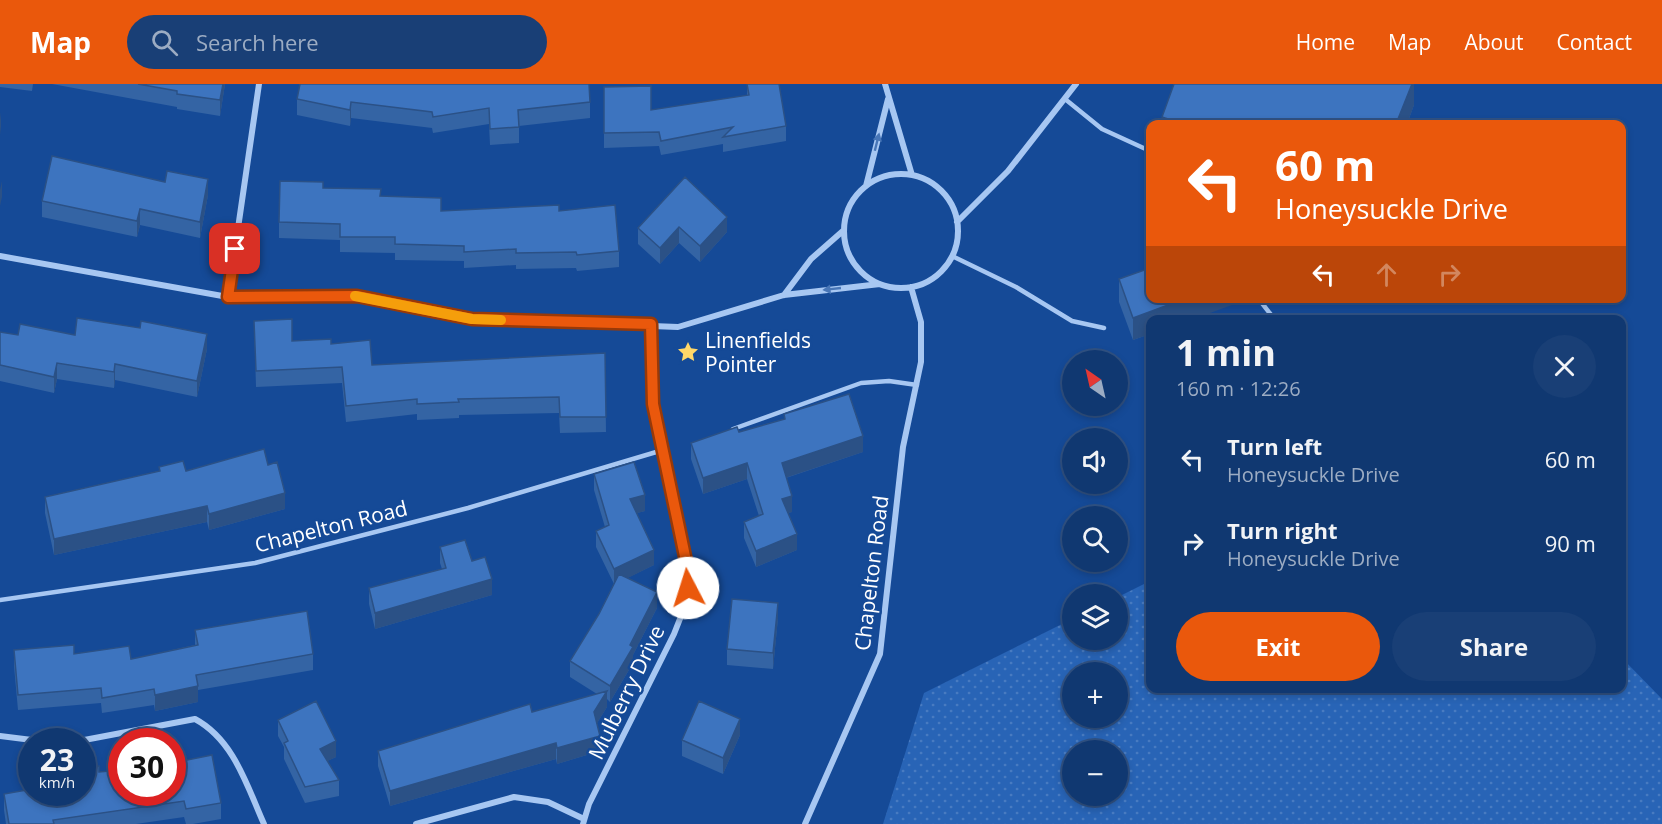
<!DOCTYPE html>
<html lang="en">
<head>
<meta charset="utf-8">
<style>
	:root { --surface:#103871; --page:#193f76; --text:#f1f3f6; --muted:#9cacc3; --line:#305284; --accent:#ea580c }
	body { margin:0; font-family:"Open Sans",sans-serif; background:var(--page); color:var(--text); height:100vh; display:flex; flex-direction:column; font-size:22px; white-space:nowrap }
	* { box-sizing:border-box; margin:0 }
	p { font-size:20px; color:var(--muted) }
	.icon { flex:none; width:33px; height:33px; fill:none; stroke:currentColor; stroke-width:2; stroke-linecap:round; stroke-linejoin:round }
	.map { position:relative; flex:1; overflow:hidden }
	.panel { position:absolute; left:1146px; top:231px; width:480px; height:378px; display:flex; flex-direction:column; background:var(--surface); border-radius:12px; box-shadow:0 3px 9px #0003,0 0 0 2px var(--line) }
	.panel>* { flex:none }
	.hud { position:absolute; left:1146px; top:36px; width:480px; height:183px; border-radius:12px; box-shadow:0 3px 9px #0003,0 0 0 2px var(--line); background:#ea580c; color:#fff; overflow:hidden }
	.needle { width:39px; rotate:326deg }
	.tools { position:absolute; left:1062px; top:266px; display:grid; gap:12px }
	.tools a { display:grid; place-items:center; width:66px; height:66px; border-radius:50%; background:var(--surface); box-shadow:0 3px 9px #0003,0 0 0 2px var(--line); font-size:30px }
	.speed { position:absolute; left:18px; top:644px; display:flex; gap:12px; font-size:30px; font-weight:700; text-align:center }
	.speed>* { display:grid; place-content:center; width:78px; height:78px; border-radius:50%; background:var(--surface); box-shadow:0 3px 9px #0003,0 0 0 2px var(--line); line-height:1 }
	.speed small { font-size:15px; font-weight:400 }
	.speed .limit { border:9px solid #d22; background:#fff; color:#111 }
	.pin { position:absolute; display:grid; place-items:center; width:51px; height:51px; color:#fff; margin:-26px; border-radius:12px; box-shadow:0 3px 9px #0006 }
	.me { position:absolute; width:66px; margin:-33px; rotate:355deg; stroke-linejoin:round; filter:drop-shadow(0 0 4px #0008) }
	.turn { display:flex; align-items:center; gap:21px; height:126px; padding:0 30px; font-size:27px }
	.turn .icon { width:78px; height:78px; stroke-width:2.5 }
	.turn b { display:block; font-size:42px; line-height:51px }
	.lanes { display:flex; align-items:center; height:57px; padding:0 30px; background:#0003; justify-content:center; gap:30px; direction:ltr }
	.lanes .off { opacity:.35 }
	.round { display:grid; place-items:center; flex:none; width:63px; height:63px; border-radius:32px; background:var(--page) }
	.head { display:flex; align-items:center; justify-content:space-between; height:102px; padding:0 30px }
	h1 { font-size:36px; font-weight:700; line-height:45px }
	.action { display:flex; gap:12px; margin-top:auto; padding:12px 30px }
	.action a { flex:1; height:69px; border-radius:36px; background:var(--accent); color:#fff; font-size:24px; font-weight:700; line-height:69px; text-align:center }
	.action a+a { background:var(--page); color:var(--text) }
	ul { padding:0; list-style:none }
	li { display:flex; align-items:center; gap:18px; height:84px; padding:0 30px }
	li div { flex:1 }
	li b { display:block; font-size:22px }
	li em { font-style:normal }
	header { display:flex; align-items:center; gap:36px; box-sizing:border-box; height:84px; padding:0 30px; background:var(--accent); color:#fff }
	header strong { font-size:28px }
	nav { display:flex; gap:33px; margin-inline-start:auto; font-size:21px }
	.search { width:420px; height:54px; background:var(--page); display:flex; align-items:center; gap:15px; box-sizing:border-box; padding:0 21px; border-radius:33px; color:var(--muted); font-size:22px }
	.map>svg:first-child { display:block }
	.grass { fill:url(#grass-dots); fill-rule:evenodd }
	.lines { fill:none; stroke-linecap:round; stroke-linejoin:round }
	.service { stroke:#a7c7f2; stroke-width:4.5 }
	.minor { stroke:#a7c7f2; stroke-width:6 }
	.wall { fill:#3464a4 }
	.shaded-wall { fill:#2b5186 }
	.building { fill:#3d74bf; stroke:#2b5186; stroke-width:1.5 }
	.oneway { fill:#4876b7 }
	.route-casing { stroke:#983908; stroke-width:15 }
	.route { stroke:#ea580c; stroke-width:10 }
	.slow { stroke:#f59e0b; stroke-width:10 }
	.labels { text-anchor:middle; dominant-baseline:central; stroke-width:5; stroke-linejoin:round; paint-order:stroke }
	.poi-label { font-size:21px; fill:#fff; stroke:#154a97; text-anchor:start }
	.street-label { font-size:21px; fill:#fff; stroke:#154a97 }
</style>
</head>
<body>
<header>
<strong>Map</strong>
<div class="search"><svg class="icon" aria-label="search" viewBox="0 0 24 24"><circle cx="10" cy="10" r="6"/><path d="M15 15l6 6"/></svg>Search here</div>
<nav><a>Home</a><a>Map</a><a>About</a><a>Contact</a></nav>
</header>
<div class="map">
<svg width="1662" height="740" viewBox="0 0 1662 740">
	<defs>
		<pattern id="grass-dots" width="8" height="8" patternUnits="userSpaceOnUse" patternTransform="scale(1.5)"><rect width="8" height="8" fill="#2864b6"/><path d="M2 2h.1M6 6h.1" fill="none" stroke="#487bc1" stroke-width="1.8" stroke-linecap="round"/></pattern>
	</defs>
	<rect width="100%" height="100%" fill="#154a97"/>
	<path class="grass" d="M1150,497V604H1622V574L1662,615V740H883L924,609L1072,535V555H1118V513ZM1072,588H1118V633H1072ZM1072,666H1118V711H1072Z"/>
	<g class="lines">
		<path class="service" d="M1065,15L1102,45L1150,67
			M952,172L1016,203L1072,237L1104,244
			M1258,214L1275,236
			M733,345L861,299L889,297L917,301
			M0,516L255,479L468,424L663,366"/>
		<path class="minor" d="M885,0L912,91
			M844 147a57 57 0 1 1 114 0a57 57 0 1 1-114 0Z
			M866,102L888,15
			M957,138L1008,87L1076,0
			M0,172L228,213L357,212L472,235L678,243L784,211L880,200
			M784,211L811,175L844,146
			M228,213L259,0
			M0,652L40,657
			M42,657H69
			M79,657L195,635C234,656 247,702 264,740
			M416,740L514,713L548,718L584,735
			M583,740L589,720L674,550L687,517L686,477L653,320L650,240
			M805,740L880,570L903,363L921,278V238L911,203"/>
	</g>
	<path class="wall" d="M0,0H33L32,7L0,3Z
		M52,0H225L220,32L177,25V23Z
		M747,0L786,42V57L723,68V60L661,71L659,62L604,64V3L651,26L747,12Z
		M1414,0V21L1407,40H1162V33Z
		M297,15L590,18V34L519,42V59L490,61L489,40L433,49L432,44L351,34L350,42L297,31Z
		M323,104L381,112L441,127H559L619,167V183L577,187L576,184L516,185V181L464,184V177L395,176V169L340,168V156L279,154V138Z
		M208,111L200,154L140,141L137,153L42,133V117Z
		M727,133V148L700,178L679,159L660,180L638,160V144Z
		M1119,195L1243,214V217L1150,236V250L1133,256L1119,218Z
		M254,237L292,257L331,260L372,281L605,269L606,348L560,349L559,329L459,331V334L417,336V330L346,338L342,299L256,303Z
		M0,248L18,251H75L207,265L197,313L115,296L114,304L57,295L54,309L0,297Z
		M784,330L863,368L786,394L792,428L788,429L797,466L756,483L744,454V438L759,432L747,395L703,410L691,375V359L739,348L784,335Z
		M268,381L285,425L209,446L207,438L54,471L45,429V413L159,387V383L186,387Z
		M594,390L645,427L637,429L654,481L627,494L657,524L633,571V579L610,618L607,615V623L597,639L600,667L557,680L556,675L390,722L378,682V667L532,628L597,610L570,593V577L599,530L614,500L596,463V447L605,443L594,406Z
		M440,463L472,477L492,511L375,545L369,520V504L442,485L440,479Z
		M778,534L773,585L727,581V565Z
		M195,546L313,570V586L198,606V618L155,627L154,621L102,629L101,619L18,626L14,582V566L131,575L195,561Z
		M278,636L336,673L327,677L339,696V712L305,719L284,675V663L278,652Z
		M740,651L723,690L682,672V656Z
		M99,688L221,719V735L193,740H186L184,733L136,740H6L4,726V710L32,708Z"/>
	<path class="shaded-wall" d="M223,0H225L220,32V16Z
		M1412,0H1414V21L1407,40H1396Z
		M351,18V34L350,42V26Z
		M1,28V43L0,51V36Z
		M208,95V111L200,154V138Z
		M2,97V113L0,122V106Z
		M140,125V141L137,153V137Z
		M727,133V148L700,178V162Z
		M679,143V159L660,180V164Z
		M1187,214H1243V217L1191,236H1150V250L1133,256V234Z
		M207,250V265L197,313V297Z
		M57,279V295L54,309V293Z
		M115,280V296L114,304V288Z
		M863,352V368L782,395V379Z
		M747,379V395L703,410V394Z
		M285,409V425L209,446V430Z
		M645,411V427L630,431V415Z
		M792,412V428L782,431V415Z
		M207,422V438L54,471V455Z
		M797,450V466L756,483V467Z
		M654,466V481L614,501V485Z
		M492,495V511L375,545V529Z
		M657,508V524L633,571V579L610,618V602Z
		M778,519V534L773,585V569Z
		M198,602V618L155,627V611Z
		M607,607V623L594,644V628Z
		M740,635V651L723,690V674Z
		M600,652V667L557,680V664Z
		M336,657V673L320,681V665Z
		M556,659V675L390,722V707Z"/>
	<path class="building" d="M138,0H223L220,16L177,10V7Z
		M300,0H589L590,18L518,26L519,43L490,45L489,24L433,33L432,28L351,18L350,26L297,15Z
		M747,0H779L786,42L723,53L733,43L661,57L659,48L604,49V3L651,2V26L749,11Z
		M1174,0H1412L1396,40H1183L1162,33Z
		M52,72L165,98L167,87L208,95L200,138L140,125L137,137L42,117Z
		M685,93L727,133L700,162L679,143L660,164L638,144Z
		M280,97L323,98V104L381,105L380,112L441,114V127L559,121V127L615,121L619,167L577,171L576,168L516,169V165L464,168V162L395,160V153H340V140L279,138Z
		M1150,184V214H1187L1133,234L1119,195Z
		M77,234L140,244L141,237L207,250L197,297L115,280L114,288L57,279L54,293L0,281V248L18,251L20,240L75,251Z
		M292,235V257L331,255V260L370,256L372,281L605,269L606,333H560L559,313L458,315L459,318L417,320V315L346,322L342,283L256,287L254,237Z
		M849,310L863,352L782,379L792,412L782,415L797,450L756,467L744,438L763,430L747,379L703,394L691,359L737,343L739,348L785,335L784,330Z
		M264,365L268,381L277,378L285,409L209,430L207,422L54,455L45,413L160,387L159,383L183,377L186,387Z
		M634,378L645,411L630,415L654,466L614,485L596,447L609,441L594,390Z
		M465,456L472,477L485,473L492,495L375,529L369,504L446,484L440,463Z
		M619,490L657,508L630,561L633,563L610,602L570,577L599,530Z
		M732,515L778,519L773,569L727,565Z
		M307,527L313,570L196,591L198,602L155,611L154,605L102,614L101,604L18,611L14,566L74,561V570L129,562L131,575L198,561L195,546Z
		M607,607L594,628L600,652L557,664L556,659L390,707L378,667L530,620L532,628Z
		M316,617L336,657L320,665L339,696L305,703L284,659L288,657L278,636Z
		M699,617L740,635L723,674L682,656Z
		M212,671L221,719L186,725L184,717L53,736L54,740H9L4,710L32,705V708H82V684L99,682V688L122,686V708H172V679Z"/>
	<defs><path id="oneway-solid" d="M-6-.8H1V-3.2L6.5 0L1 3.2V.8H-6Z" transform="scale(1.5)"/></defs>
	<g class="oneway">
		<use href="#oneway-solid" transform="translate(877 58) rotate(-76)"/>
		<use href="#oneway-solid" transform="translate(832 205) rotate(174)"/>
	</g>
	<g class="lines">
		<defs>
			<path id="route" d="M235,165L228,213L357,212L472,235L651,240L653,320L686,477L688,504"/>
		</defs>
		<use href="#route" class="route-casing"/>
		<use href="#route" class="route"/>
		<path class="slow" d="M355,212L472,235L501,236"/>
	</g>
	<defs>
		<symbol id="sight-bare" viewBox="-9 -9 18 18"><path d="M0-6L1.8-2.2L6-1.7L2.9 1.2L3.7 5.4L0 3.3L-3.7 5.4L-2.9 1.2L-6-1.7L-1.8-2.2Z" fill="#ffd768" stroke="#154a97" stroke-width="2.5" paint-order="stroke"/></symbol>
	</defs>
	<g fill-rule="evenodd">
		<use href="#sight-bare" x="673" y="253" width="30" height="30"/>
	</g>
	<g class="labels">
		<g class="poi-label">
			<text x="705" y="256">Linenfields<tspan x="705" dy="24">Pointer</tspan></text>
		</g>
		<g class="street-label">
			<text transform="translate(331 442) rotate(-14)">Chapelton Road</text>
			<text transform="translate(871 489) rotate(-83)">Chapelton Road</text>
			<text transform="translate(626 608) rotate(-64)">Mulberry Drive</text>
		</g>
	</g>
</svg>
<div class="tools">
<a><svg class="needle" viewBox="-14 -14 28 28"><path d="M0-13l5 13h-10z" fill="#e53935"/><path d="M0 13l5-13h-10z" fill="#9cacc3"/></svg></a>
<a><svg class="icon" aria-label="sound" viewBox="0 0 24 24"><path d="M4 9h4l5-4v14l-5-4H4zM17 9q2 3 0 6"/></svg></a>
<a><svg class="icon" aria-label="search" viewBox="0 0 24 24"><circle cx="10" cy="10" r="6"/><path d="M15 15l6 6"/></svg></a>
<a><svg class="icon" aria-label="layers" viewBox="0 0 24 24"><path d="M12 4l9 5-9 5-9-5zM3 14l9 5 9-5"/></svg></a>
<a>+</a>
<a>−</a>
</div>
<div class="speed"><div>23<small>km/h</small></div><div class="limit">30</div></div>
<div class="pin" style="left:235px;top:165px;background:#d93025"><svg class="icon" aria-label="arrive" viewBox="0 0 24 24"><path d="M6 21V4h12l-3 4 3 4H6"/></svg></div>
<svg class="me" style="left:688px;top:504px" viewBox="-20 -20 40 40"><circle r="19" fill="#fff"/><path d="M0-13L10 11 0 6-10 11z" fill="#ea580c"/></svg>
<div class="hud">
<div class="turn"><svg class="icon" aria-label="left" viewBox="0 0 24 24"><path d="M17 20v-9H6M10 6l-5 5 5 5"/></svg><div><b>60 m</b>Honeysuckle Drive</div></div>
<div class="lanes"><svg class="icon" aria-label="left" viewBox="0 0 24 24"><path d="M17 20v-9H6M10 6l-5 5 5 5"/></svg><svg class="icon off" aria-label="ahead" viewBox="0 0 24 24"><path d="M12 20V5M6 11l6-6 6 6"/></svg><svg class="icon off" aria-label="right" viewBox="0 0 24 24"><path d="M7 20v-9h11M14 6l5 5-5 5"/></svg></div>
</div>
<section class="panel">
<div class="head"><div><h1>1 min</h1><p>160 m · 12:26</p></div><a class="round"><svg class="icon" aria-label="close" viewBox="0 0 24 24"><path d="M6 6l12 12M18 6L6 18"/></svg></a></div>
<ul>
<li><svg class="icon" aria-label="left" viewBox="0 0 24 24"><path d="M17 20v-9H6M10 6l-5 5 5 5"/></svg><div><b>Turn left</b><p>Honeysuckle Drive</p></div><em>60 m</em></li>
<li><svg class="icon" aria-label="right" viewBox="0 0 24 24"><path d="M7 20v-9h11M14 6l5 5-5 5"/></svg><div><b>Turn right</b><p>Honeysuckle Drive</p></div><em>90 m</em></li>
</ul>
<div class="action"><a>Exit</a><a>Share</a></div>
</section>
</div>
</body>
</html>
